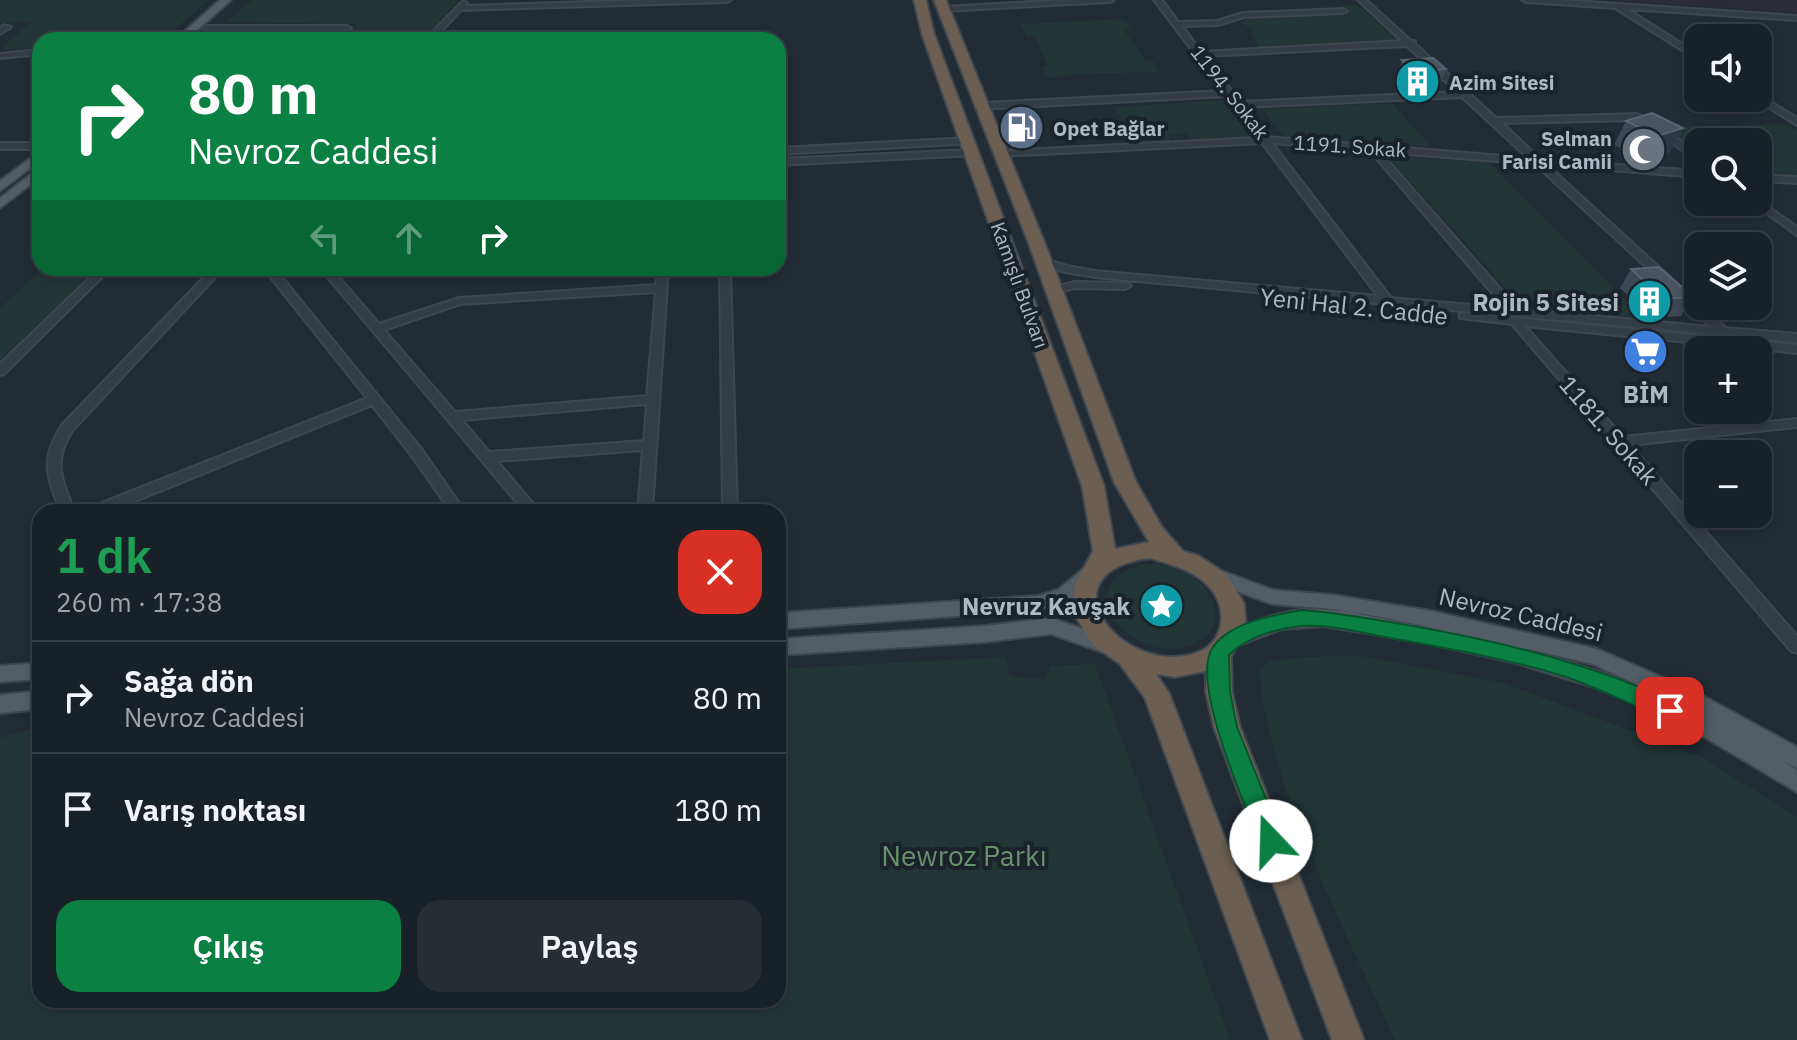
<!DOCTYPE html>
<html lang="tr">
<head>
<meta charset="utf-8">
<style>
	:root { --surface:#192128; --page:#262e34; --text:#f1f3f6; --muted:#9fa3a8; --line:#373e45; --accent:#0b8043 }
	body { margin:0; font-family:"IBM Plex Sans",sans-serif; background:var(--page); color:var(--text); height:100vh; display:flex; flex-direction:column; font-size:30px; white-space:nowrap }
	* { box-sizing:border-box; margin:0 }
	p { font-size:26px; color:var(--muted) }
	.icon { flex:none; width:44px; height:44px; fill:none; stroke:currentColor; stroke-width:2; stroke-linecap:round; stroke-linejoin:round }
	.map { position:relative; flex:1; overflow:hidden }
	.details { position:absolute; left:32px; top:504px; width:754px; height:504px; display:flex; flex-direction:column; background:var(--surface); border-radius:24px; box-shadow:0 4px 12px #0003,0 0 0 2px var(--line) }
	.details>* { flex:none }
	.top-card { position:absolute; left:32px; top:32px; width:754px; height:244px; border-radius:24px; box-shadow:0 4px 12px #0003,0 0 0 2px var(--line); background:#0b8043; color:#fff; overflow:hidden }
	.buttons { position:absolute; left:1684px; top:24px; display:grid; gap:16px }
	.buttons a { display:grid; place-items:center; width:88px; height:88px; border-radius:16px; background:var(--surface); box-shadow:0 4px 12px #0003,0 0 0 2px var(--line); font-size:40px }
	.pin { position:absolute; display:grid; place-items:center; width:68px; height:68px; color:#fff; margin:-34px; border-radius:16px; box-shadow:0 4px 12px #0006 }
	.me { position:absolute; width:88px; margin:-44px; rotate:339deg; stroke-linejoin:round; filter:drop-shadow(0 0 6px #0008) }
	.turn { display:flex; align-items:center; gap:28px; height:168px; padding:0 24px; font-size:36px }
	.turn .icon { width:104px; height:104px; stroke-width:2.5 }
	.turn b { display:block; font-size:56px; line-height:68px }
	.lanes { display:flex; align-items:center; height:76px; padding:0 24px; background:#0003; justify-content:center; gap:40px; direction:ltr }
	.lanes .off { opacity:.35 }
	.round { display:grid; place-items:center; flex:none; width:84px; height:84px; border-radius:24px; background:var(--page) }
	.overview { display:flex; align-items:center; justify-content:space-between; height:136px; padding:0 24px }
	h1 { font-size:48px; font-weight:600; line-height:60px; color:#1e9e55 }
	.button { display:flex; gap:16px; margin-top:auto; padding:16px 24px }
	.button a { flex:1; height:92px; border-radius:24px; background:var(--accent); color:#fff; font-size:32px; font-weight:600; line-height:92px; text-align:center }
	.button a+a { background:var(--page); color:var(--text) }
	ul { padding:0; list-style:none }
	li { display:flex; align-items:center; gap:24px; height:112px; padding:0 24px; border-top:2px solid var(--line) }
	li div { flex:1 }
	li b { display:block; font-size:30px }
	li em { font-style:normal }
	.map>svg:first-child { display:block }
	.medical { fill:#2c2c38 }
	.green { fill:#233636 }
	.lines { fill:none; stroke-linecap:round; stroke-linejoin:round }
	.minor-casing { stroke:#3e4650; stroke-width:4 }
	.major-casing { stroke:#3e4650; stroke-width:4 }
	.highway-casing { stroke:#3f4851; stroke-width:4 }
	.minor { fill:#343d46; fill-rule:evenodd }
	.major { fill:#525d66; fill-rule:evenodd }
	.highway { fill:#6c5f52; fill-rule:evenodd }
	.wall { fill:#3c4854 }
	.shaded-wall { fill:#2c3843 }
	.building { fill:#485460; stroke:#586470; stroke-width:2 }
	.route { fill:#0b8043; stroke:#07532c; stroke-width:2 }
	.labels { text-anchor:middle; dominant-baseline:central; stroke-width:8; stroke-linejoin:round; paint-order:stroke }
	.far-poi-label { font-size:20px; font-weight:bold; fill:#aeb8c3; stroke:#1a222a; text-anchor:start }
	.far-street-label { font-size:20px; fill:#aeb8c3; stroke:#1a222a }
	.poi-label { font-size:24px; font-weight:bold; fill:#aeb8c3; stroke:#1a222a; text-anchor:end }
	.street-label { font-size:24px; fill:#aeb8c3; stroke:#1a222a }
	.near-park-label { font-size:28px; fill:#68926d; stroke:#1a222a }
</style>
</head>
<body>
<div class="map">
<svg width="1797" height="1040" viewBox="0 0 1797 1040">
	<rect width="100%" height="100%" fill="#212c35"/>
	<path class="medical" d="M1594,0H1797V13L1623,1Z"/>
	<path class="green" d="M0,0H209L162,40H40V48L0,50L31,22L0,23Z
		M252,0H459L423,40H342L356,24L226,22Z
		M1358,5L1396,39L1261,48L1249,33L1255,32L1241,22L1252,16L1346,11L1341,6Z
		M1124,19L1131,28L1124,30L1145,60L1153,61L1160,72L1077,74L1049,78L1041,67L1048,65L1034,36H1026L1021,24Z
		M1223,100L1251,137L1193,140L1187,134L1169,135L1170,141L1135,143L1114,107Z
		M1392,103L1432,147L1289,137L1281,134L1262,109Z
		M1787,124L1797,130V178L1758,177V142H1698V153L1663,127Z
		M1387,156L1487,162L1643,318L1522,306Z
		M39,272H93L0,360V308Z
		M1146,564C1159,565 1171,565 1182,570C1209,582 1233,622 1199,641C1140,676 1056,584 1146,564Z
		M1356,655L1504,683L1703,758L1797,817V1040H1395C1345,929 1270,791 1259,670L1271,661L1292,658Z
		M1005,657L1010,676L1045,680L1050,666L1095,664L1230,1040H0V738L40,725V1000H778V669Z"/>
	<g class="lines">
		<defs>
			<path id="minor" d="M652,0H731L727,2L461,10L433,40H425L463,1L467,3L465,6Z
				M1069,0H1114L1110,2L944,11L940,9L944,7Z
				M1154,0H1162L1178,22L1217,21L1243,13L1343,9L1347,11L1343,13L1244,17L1218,25L1182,26L1201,52L1402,41L1358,0H1366L1411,41H1415V44L1496,118L1636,114L1652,119L1698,154V162L1646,123L1635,120L1502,123L1540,159L1698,171V177L1547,165L1698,303V306H1701L1726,328L1797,334V342L1095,277L1065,272L1040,264L1039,262L1044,259L1067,266L1095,271L1378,296L1262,143L999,156L997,154L1002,151L1258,138L1227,96L982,109L978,106L982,103L1223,91ZM1407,46L1457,92L1240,102L1205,56ZM1462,97L1528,158L1267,137L1244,107ZM1272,143L1370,151L1505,308L1391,298ZM1380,152L1535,164L1711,327L1518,309Z
				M1522,0H1559L1797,16V20L1627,9L1698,54V60L1615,8L1526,2Z
				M4,25L11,27L0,34V28Z
				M207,26H347L351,28L347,30H204V26Z
				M40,50V54L0,58V54Z
				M1758,94L1797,118V125L1755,99L1758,98Z
				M969,138L974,141L972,143L778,154V148Z
				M0,143H40V149H0Z
				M972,150L977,153L975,155L778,165V159Z
				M1758,175L1797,177V183L1758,181Z
				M1758,200L1797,227V235L1751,202H1758Z
				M100,268H111L4,374L0,375V364Z
				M213,268H224L72,431C52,462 62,481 75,512H61C46,475 40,460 62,425Z
				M252,268L276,270L422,450L465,512H451L412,456L372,405L108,512H87L89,508L367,398L268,274Z
				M320,268H331L379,324L459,298L656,285L658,268H668L652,512H638L643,450L497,461L540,512H525ZM656,292L647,396L455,412L384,330L460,304ZM647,404L644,441L489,452L462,420Z
				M720,268H730L737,512H723Z
				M1075,282L1125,283L1131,286L1125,289L1075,288L1054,293L1048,290L1050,288Z
				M1464,313L1797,345V353L1525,326L1623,437L1797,419V427L1630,445L1797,636V653L1791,651L1512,324L1460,318V314Z"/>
			<path id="major" d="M220,0H231L186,40H175Z
				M40,151V161L0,191V181Z
				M40,167V177L0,208V198Z
				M1091,566L1098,568L1100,573L1098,578L1071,601L1038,610L778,629V613L1038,596L1058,590L1084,568Z
				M1214,568L1273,590L1333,595L1431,611L1597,649L1694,691L1797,747V768L1783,761L1797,770V792L1706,738L1641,706L1591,686L1513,662L1426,643L1324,626L1282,629L1231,648L1224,646L1221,640L1224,634C1248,624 1274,613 1301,610C1343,606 1418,625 1461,634L1333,609L1272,604L1207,580L1205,575L1207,570ZM1520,647L1593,664L1696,712L1606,674Z
				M1051,618L1118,641L1121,647L1118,653L1111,655L1051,634L985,642L778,655V639L985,626Z
				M40,663V679L0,682V666Z
				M40,691V709L0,713V695Z"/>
			<path id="highway" d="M914,0H926L934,34L1104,486L1115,549L1149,542L1114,482L1029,244L934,0H946L1045,244L1136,482L1162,527L1183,551L1199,556L1226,574L1244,603L1246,627L1231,656L1232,692L1240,727L1364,1040H1332L1214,727L1206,692V671L1175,677L1156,674L1169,693L1302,1040H1270L1145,698L1120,664L1093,645L1076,617L1074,587L1093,551L1082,486L922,34ZM1150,558C1171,565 1195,570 1210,588C1229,609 1224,644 1196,653C1121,678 1040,572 1150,558Z"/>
		</defs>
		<use href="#minor" class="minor-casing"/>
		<use href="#major" class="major-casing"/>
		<use href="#highway" class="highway-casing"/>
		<use href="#minor" class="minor"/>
		<use href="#major" class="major"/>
		<use href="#highway" class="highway"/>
	</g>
	<path class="wall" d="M1402,60L1446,69L1440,86L1408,88L1397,77Z
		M1626,121L1683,128L1670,152L1644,160L1614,145Z
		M1631,269L1693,297L1681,316L1652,318L1620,288Z"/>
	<path class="shaded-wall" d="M1683,128L1670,152L1644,160L1657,136Z"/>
	<path class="building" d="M1433,58L1446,69L1414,71L1402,60Z
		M1652,113L1683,128L1657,136L1626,121Z
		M1659,267L1693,297L1664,299L1631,269Z"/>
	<path class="route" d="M1302,610C1341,613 1379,620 1418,627C1508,643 1595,665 1678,704L1681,711L1678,717L1670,720C1634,707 1600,688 1563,676C1505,658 1445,648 1385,637C1358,632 1328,624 1301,626C1277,628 1245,638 1229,655L1230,692L1237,727L1283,841L1279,848L1271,852L1262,848L1259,841C1245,804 1189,680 1213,647C1230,622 1274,615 1302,610Z"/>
	<defs>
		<symbol id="building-disc" viewBox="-11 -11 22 22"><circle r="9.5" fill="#0f9aa8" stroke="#1a222a"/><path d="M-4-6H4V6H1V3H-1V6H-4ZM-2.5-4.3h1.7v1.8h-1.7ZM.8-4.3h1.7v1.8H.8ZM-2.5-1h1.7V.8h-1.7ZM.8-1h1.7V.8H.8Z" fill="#fff"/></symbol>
		<symbol id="fuel-disc" viewBox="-11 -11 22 22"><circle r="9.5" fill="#5c6f8a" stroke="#1a222a"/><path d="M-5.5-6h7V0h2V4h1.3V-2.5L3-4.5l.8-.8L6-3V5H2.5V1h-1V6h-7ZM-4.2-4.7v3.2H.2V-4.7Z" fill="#fff"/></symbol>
		<symbol id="mosque-disc" viewBox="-11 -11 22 22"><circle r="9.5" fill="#6b7280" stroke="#1a222a"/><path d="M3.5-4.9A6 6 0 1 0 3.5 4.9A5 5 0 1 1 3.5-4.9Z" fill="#fff"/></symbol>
		<symbol id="supermarket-disc" viewBox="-11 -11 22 22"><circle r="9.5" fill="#3f7fe0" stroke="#1a222a"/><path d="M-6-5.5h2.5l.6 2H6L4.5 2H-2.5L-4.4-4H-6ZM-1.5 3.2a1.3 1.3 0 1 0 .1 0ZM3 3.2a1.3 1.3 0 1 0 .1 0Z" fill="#fff"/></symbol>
		<symbol id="sight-disc" viewBox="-11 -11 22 22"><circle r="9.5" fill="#0f9aa8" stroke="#1a222a"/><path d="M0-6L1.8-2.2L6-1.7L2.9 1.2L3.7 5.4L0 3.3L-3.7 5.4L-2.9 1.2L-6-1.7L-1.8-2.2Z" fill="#fff"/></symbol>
	</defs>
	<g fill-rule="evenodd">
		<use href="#building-disc" x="1392" y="56" width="51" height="51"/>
		<use href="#fuel-disc" x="996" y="102" width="51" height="51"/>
		<use href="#mosque-disc" x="1618" y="124" width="51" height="51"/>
		<use href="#building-disc" x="1624" y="276" width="51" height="51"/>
		<use href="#supermarket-disc" x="1620" y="326" width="51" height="51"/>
		<use href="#sight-disc" x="1136" y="580" width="51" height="51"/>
	</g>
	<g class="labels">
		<g class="far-poi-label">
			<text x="1449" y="82">Azim Sitesi</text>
			<text x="1053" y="128">Opet Bağlar</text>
			<text x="1612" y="138" text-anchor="end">Selman<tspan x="1612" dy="23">Farisi Camii</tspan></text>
		</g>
		<g class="far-street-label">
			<text transform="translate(1230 92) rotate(52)">1194. Sokak</text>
			<text transform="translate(1350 146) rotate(4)">1191. Sokak</text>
			<text transform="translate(1020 285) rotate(70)">Kamışlı Bulvarı</text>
		</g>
		<g class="poi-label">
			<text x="1619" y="302">Rojin 5 Sitesi</text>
			<text x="1646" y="394" text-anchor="middle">BİM</text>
			<text x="1130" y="606">Nevruz Kavşak</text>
		</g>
		<g class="street-label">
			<text transform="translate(1354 306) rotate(6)">Yeni Hal 2. Cadde</text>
			<text transform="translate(1609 430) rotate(49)">1181. Sokak</text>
			<text transform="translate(1521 614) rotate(13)">Nevroz Caddesi</text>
		</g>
		<g class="near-park-label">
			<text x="964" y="855">Newroz Parkı</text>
		</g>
	</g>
</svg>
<div class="buttons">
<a><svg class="icon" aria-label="sound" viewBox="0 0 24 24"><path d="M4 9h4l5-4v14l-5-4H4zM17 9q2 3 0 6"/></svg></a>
<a><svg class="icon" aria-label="search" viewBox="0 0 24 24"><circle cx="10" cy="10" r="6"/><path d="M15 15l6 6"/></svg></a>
<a><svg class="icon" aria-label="layers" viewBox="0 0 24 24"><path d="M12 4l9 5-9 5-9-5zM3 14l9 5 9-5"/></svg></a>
<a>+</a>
<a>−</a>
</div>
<div class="pin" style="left:1670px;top:711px;background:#d93025"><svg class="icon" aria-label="arrive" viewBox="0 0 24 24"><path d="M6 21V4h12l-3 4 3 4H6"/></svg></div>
<svg class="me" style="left:1271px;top:841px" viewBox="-20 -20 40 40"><circle r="19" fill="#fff"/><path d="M0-13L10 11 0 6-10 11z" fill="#0b8043"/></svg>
<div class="top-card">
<div class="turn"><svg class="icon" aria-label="right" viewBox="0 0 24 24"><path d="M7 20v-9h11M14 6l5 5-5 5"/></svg><div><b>80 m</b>Nevroz Caddesi</div></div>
<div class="lanes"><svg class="icon off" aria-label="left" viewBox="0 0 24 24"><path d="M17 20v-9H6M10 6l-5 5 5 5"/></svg><svg class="icon off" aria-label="ahead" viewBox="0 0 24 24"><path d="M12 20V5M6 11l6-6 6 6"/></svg><svg class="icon" aria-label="right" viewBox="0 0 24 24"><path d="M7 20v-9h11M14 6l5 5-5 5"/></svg></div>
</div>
<section class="details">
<div class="overview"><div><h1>1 dk</h1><p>260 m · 17:38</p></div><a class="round" style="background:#d93025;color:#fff"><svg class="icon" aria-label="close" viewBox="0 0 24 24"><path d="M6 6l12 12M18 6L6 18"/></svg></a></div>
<ul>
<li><svg class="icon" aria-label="right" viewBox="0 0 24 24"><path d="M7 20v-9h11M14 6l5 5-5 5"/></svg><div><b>Sağa dön</b><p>Nevroz Caddesi</p></div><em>80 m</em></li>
<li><svg class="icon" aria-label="arrive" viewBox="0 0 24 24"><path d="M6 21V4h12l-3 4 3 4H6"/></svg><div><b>Varış noktası</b></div><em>180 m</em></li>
</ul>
<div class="button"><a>Çıkış</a><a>Paylaş</a></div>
</section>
</div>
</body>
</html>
